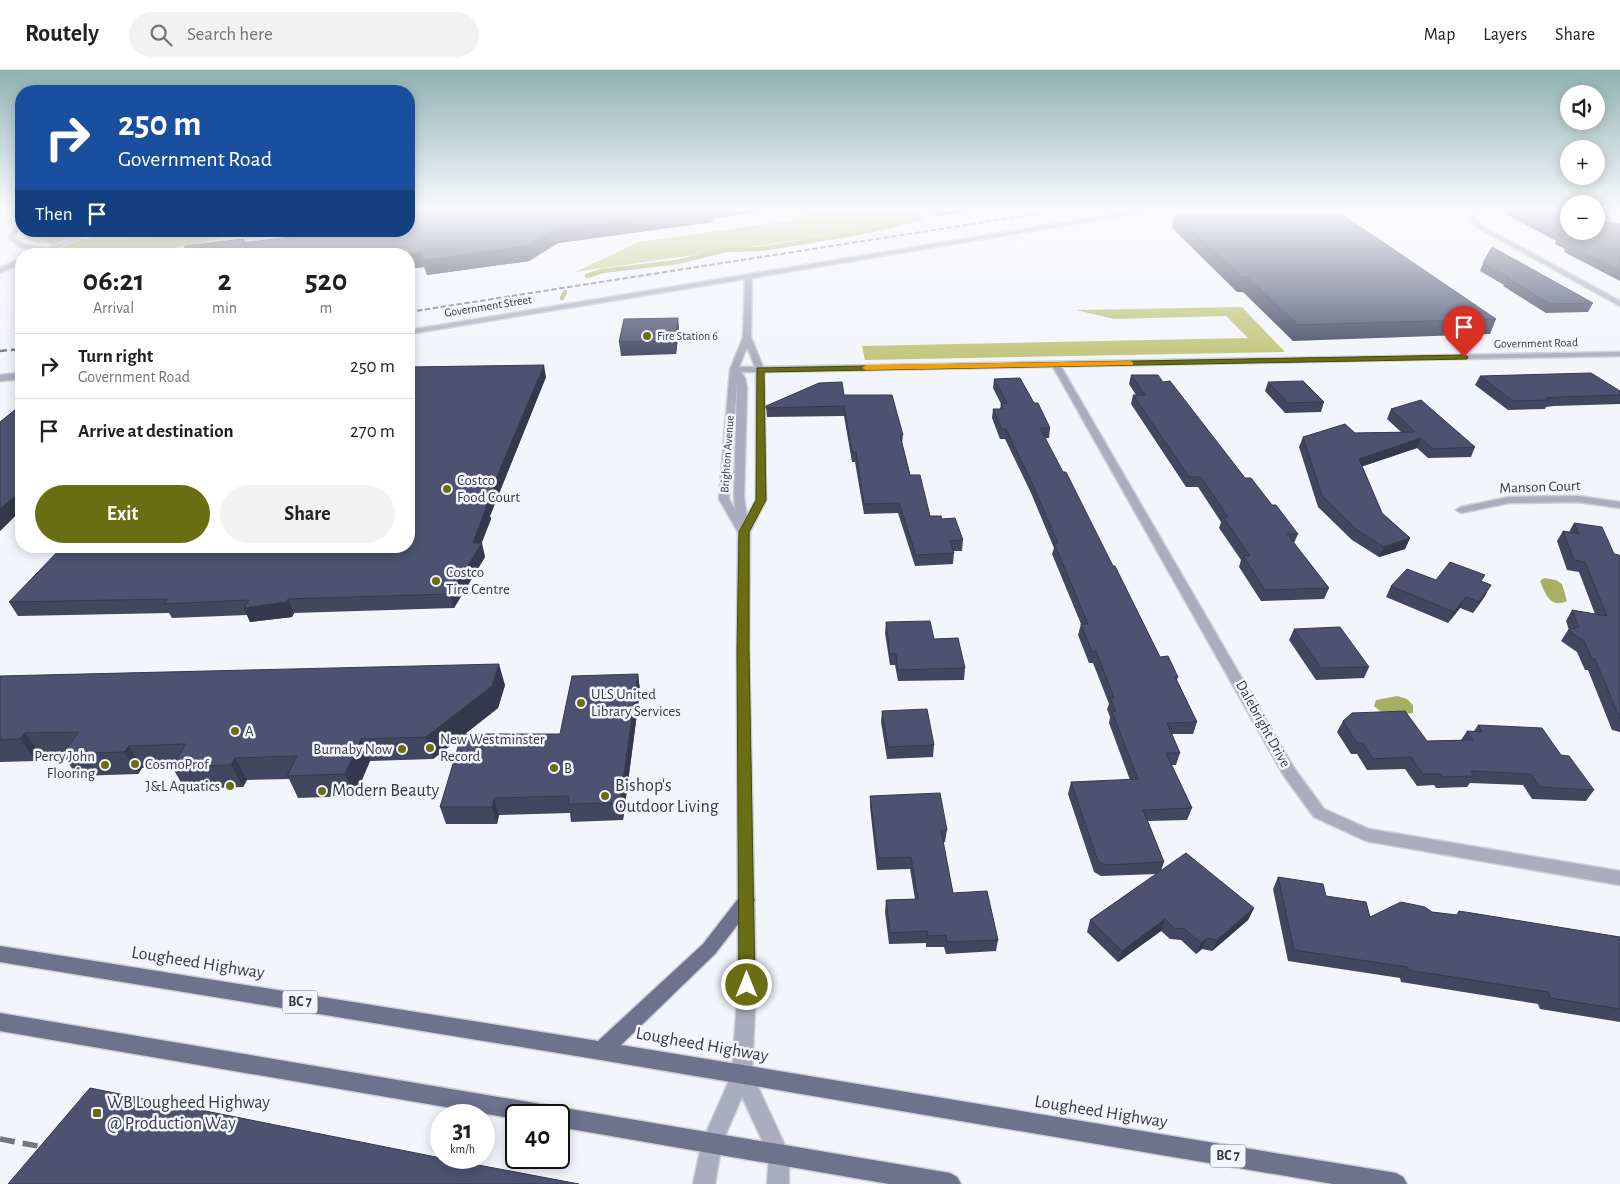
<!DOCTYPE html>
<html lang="en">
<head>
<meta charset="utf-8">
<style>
	:root { --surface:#fff; --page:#f2f2f2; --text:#202124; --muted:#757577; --line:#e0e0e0; --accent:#6a6e13 }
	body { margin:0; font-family:"Alegreya Sans",sans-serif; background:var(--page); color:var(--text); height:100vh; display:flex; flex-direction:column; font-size:19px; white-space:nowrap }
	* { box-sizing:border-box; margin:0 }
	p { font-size:16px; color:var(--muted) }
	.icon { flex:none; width:28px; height:28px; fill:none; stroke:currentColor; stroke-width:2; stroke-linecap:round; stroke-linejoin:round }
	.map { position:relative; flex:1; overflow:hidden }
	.sheet { position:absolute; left:15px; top:178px; width:400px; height:305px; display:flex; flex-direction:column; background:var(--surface); border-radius:20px; box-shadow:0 2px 12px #0003 }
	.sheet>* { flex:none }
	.banner { position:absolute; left:15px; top:15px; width:400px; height:152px; border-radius:20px; box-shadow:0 2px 12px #0003; background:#1a4fa0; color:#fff; overflow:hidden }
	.fabs { position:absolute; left:1560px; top:15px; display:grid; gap:10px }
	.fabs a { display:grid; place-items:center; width:45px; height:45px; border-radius:50%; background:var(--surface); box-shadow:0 2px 12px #0003; font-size:25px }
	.speed { position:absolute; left:430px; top:1034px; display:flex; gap:10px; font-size:25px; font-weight:700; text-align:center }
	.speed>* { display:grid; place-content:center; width:65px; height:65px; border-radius:50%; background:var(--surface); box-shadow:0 2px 12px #0003; line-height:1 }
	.speed small { font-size:12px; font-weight:400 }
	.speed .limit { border:2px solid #111; border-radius:8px; background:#fff; color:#111 }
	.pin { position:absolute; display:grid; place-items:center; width:42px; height:42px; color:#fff; margin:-51px -21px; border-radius:50% 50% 50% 0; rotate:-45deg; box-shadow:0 0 5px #0007 }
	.pin .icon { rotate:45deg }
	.me { position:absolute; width:55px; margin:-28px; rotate:0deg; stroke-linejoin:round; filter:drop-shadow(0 0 4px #0008) }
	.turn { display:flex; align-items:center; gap:18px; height:105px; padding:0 20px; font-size:22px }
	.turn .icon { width:65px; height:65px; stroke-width:2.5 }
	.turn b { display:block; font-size:35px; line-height:42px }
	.then { display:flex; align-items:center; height:48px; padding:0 20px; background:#0003; gap:10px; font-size:19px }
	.eta { display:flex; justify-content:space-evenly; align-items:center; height:85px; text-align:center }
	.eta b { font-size:30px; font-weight:600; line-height:35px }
	.cta { display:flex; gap:10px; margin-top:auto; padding:10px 20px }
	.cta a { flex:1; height:58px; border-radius:30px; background:var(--accent); color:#fff; font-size:20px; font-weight:600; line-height:58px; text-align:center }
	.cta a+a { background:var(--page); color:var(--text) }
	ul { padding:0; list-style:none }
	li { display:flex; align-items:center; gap:15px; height:65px; padding:0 20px; border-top:1px solid var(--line) }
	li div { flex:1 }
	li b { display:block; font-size:19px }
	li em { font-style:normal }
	header { display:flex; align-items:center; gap:30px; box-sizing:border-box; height:70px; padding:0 25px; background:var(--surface); border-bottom:1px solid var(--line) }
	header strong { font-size:24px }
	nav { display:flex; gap:28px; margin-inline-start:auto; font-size:18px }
	.search { width:350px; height:45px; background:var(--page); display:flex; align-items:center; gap:12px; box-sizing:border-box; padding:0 18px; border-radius:28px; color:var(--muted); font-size:19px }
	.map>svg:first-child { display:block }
	.green { fill:#e0e6ae }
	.forest { fill:#bec477 }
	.water { fill:#a9af62 }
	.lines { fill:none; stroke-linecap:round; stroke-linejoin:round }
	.stream { stroke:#a9af62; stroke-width:4.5 }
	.river { fill:#a9af62; fill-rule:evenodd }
	.minor-casing { stroke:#cdcfd8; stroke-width:3 }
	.tertiary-casing { stroke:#cdcfd8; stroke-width:3 }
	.primary-casing { stroke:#cdcfd8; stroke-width:3 }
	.minor { fill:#aaadbd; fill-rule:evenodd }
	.tertiary { fill:#aaadbd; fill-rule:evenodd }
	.primary { fill:#6d728d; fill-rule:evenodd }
	.rail-far2 { stroke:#737581; stroke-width:2; stroke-dasharray:5.5 2.5; stroke-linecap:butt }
	.rail-far1 { stroke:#737581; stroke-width:2.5; stroke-dasharray:7 4; stroke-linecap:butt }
	.rail { stroke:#737581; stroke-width:5.5; stroke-dasharray:15 8; stroke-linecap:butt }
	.wall { fill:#424760 }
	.shaded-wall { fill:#36394e }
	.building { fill:#4d5270; stroke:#36394e }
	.route { fill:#6a6e13; stroke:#45480c }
	.slow { fill:#f59e0b }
	.poi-dot { fill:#6a6e13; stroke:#f3f5fc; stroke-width:2 }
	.labels { text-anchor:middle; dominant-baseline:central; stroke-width:5; stroke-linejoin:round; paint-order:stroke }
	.far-street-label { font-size:12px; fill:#363947; stroke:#f3f5fc }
	.far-poi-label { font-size:12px; fill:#363947; stroke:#f3f5fc; text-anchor:start }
	.shield { fill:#f3f5fc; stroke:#6f717d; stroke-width:1 }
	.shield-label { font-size:14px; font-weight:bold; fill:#363947 }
	.poi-label { font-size:15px; fill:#363947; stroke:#f3f5fc; text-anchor:start }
	.street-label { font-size:15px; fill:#363947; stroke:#f3f5fc }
	.near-poi-label { font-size:18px; fill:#363947; stroke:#f3f5fc; text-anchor:start }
	.near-street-label { font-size:18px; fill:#363947; stroke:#f3f5fc }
</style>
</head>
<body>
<header>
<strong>Routely</strong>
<div class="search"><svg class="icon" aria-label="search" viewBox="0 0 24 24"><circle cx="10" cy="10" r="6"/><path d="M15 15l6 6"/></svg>Search here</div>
<nav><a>Map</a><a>Layers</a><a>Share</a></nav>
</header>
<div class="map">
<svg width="1620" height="1114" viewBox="0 0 1620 1114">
	<rect width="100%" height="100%" fill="#f3f5fc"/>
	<path class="green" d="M105,161H286L166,184H52Z"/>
	<path class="forest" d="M803,140H920L923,150L905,155L575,202L639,172L803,149Z
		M26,161H74C59,168 38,181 24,166Z
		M177,161H252L128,184H52L95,166H148Z
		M1242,237L1285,282L865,290L862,276L1248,268L1226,246L1114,249L1076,240Z"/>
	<path class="water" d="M1544,508L1556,510L1562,514L1567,531C1550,539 1545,523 1540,511Z
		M1397,626L1407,629L1413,635V643C1402,645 1391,641 1380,641L1374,636L1376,630Z"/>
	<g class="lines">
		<path class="stream" d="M587,206L602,201L677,192L726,180L760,179L853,164L898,154L903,147L897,140
			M562,228L565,222"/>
		<path class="river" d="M43,161H69L67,163L81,169L113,170L147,168L181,161H233L229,166L221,168C170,178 106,196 56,176C49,173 44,172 40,166Z"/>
		<defs>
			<path id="minor" d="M1473,140H1480L1475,147L1482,156L1620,231V236L1478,158L1469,147Z
				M21,152V158L14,166C23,178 37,176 50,179V181C35,183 17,180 8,166Z
				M1053,293L1060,295L1294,698L1324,739L1369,759L1620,801V815L1366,771L1314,747L1284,706L1052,295Z
				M1578,426L1620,432V438L1578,432L1509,433L1461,443L1456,440L1461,437L1509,427Z"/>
			<path id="tertiary" d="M1140,140H1156L752,208L751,267L763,297L1620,282V286L764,302L766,430L750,462L749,580L756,915L752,1004L789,1084V1114H767L769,1085L742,1027L722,1073L715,1114H693L702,1072L732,1004L738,915L737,580L738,462L719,429L730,300L743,267L745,209L409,264V260ZM747,277L755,297H739ZM741,302H756V430L747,446L744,427L747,318L745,308ZM737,312L734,427L735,439L729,429Z
				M88,161H97L44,184H35Z
				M21,189V193L0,203V198Z
				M21,303V309L0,311V305Z"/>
			<path id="primary" d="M747,823L753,825L755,830L753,835L715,884L621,975L1396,1103L1403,1107L1407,1114H1333L601,990L0,892V876L598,971L703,874L741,825Z
				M0,943L950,1103L957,1107L961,1114H889L559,1057V1045H516V1049L0,961Z"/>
		</defs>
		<use href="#minor" class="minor-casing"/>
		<use href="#tertiary" class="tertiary-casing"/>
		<use href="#primary" class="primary-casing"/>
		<use href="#minor" class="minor"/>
		<use href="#tertiary" class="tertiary"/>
		<use href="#primary" class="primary"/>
		<path class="rail-far2" d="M409,242L1062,140"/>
		<path class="rail-far1" d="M0,281L21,279"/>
		<path class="rail" d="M0,1069L54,1079"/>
	</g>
	<path class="wall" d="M928,140H974L938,146Z
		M1500,140H1569V161L1620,154V211L1564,182L1565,179L1555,174L1556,171L1500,141Z
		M1596,140H1620V142H1596Z
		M1175,145L1496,249L1490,264L1293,271L1243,222H1237L1172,158Z
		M713,149V152L558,173L529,191L427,205L424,197L409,199V184H183L244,169L245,172Z
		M1483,193L1593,233L1588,242L1546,243L1503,216L1504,215L1480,201Z
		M678,248L679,260L676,284L621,286L619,272Z
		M1131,305L1163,312L1245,408L1272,435L1298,464L1294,473L1329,518L1324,529L1261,531L1239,497L1241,490L1219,458L1221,452L1198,417H1186L1131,334L1133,325H1136L1129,314Z
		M1480,306L1620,321V334L1554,336L1546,337L1545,339L1508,340L1475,315Z
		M546,307L490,446L491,449L481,473L485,487L454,538L294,543L292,547L250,552L247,545L172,548L169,543L18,546L9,532Z
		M994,309L1034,333L1050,358L1049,368H1045L1160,587L1178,607L1177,610L1197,652L1193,664H1172L1180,683L1176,695H1171L1192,738L1187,750L1148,751L1164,792L1161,801L1254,838L1248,850L1212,881L1202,879L1196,884L1181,870L1170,869L1161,861L1118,892L1087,862L1090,850L1157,804L1101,806L1094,802L1068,724L1071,712L1130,710L1109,653L1110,647L1107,639L1109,634L1093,593H1089L1078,565L1081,554L1052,484L1054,478L1031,423L1005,369H1000L992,348L993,339H1000L1001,334L993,318Z
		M1268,312L1324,332L1321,342L1285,343L1265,321Z
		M844,325L903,365L902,374L910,405L930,446L942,449L963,470L962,481H953L954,483L953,494L915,496L898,443L864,444L855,392H852L844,346L767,347L766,336Z
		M21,335V440L0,461V352Z
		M1391,339L1475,377L1471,387L1428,388L1417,378L1362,396L1382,443L1410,468L1405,479L1379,487L1352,470L1318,437L1299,377L1303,367L1355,363L1401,362L1387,349Z
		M1574,453L1614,484L1620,487V662L1612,660L1588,600H1585L1577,582L1561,571L1568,560H1569L1566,551L1572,540L1595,544L1579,502L1567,500L1557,471L1563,461L1569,462Z
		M1436,510L1482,511L1485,526L1473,543L1460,538L1448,553L1386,527L1391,516Z
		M886,552L934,569L965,598L964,610L898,611L895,595H890L885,563Z
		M1294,559L1369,597L1364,608L1316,610L1289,570Z
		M638,604L640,621L623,750L571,752L570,743L499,745L497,754H446L440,737L462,667L433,689L370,691L355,726L298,728L289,709L247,710L243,717L185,719L172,697L142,698L138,704L77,706L63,685H41L36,691L0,692V606L505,615L498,638L465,664H560Z
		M882,641L934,675L933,687L887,689L881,652Z
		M1343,651L1427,671L1461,670L1467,661H1474L1478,655L1561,685L1594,720L1586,731L1532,729L1523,715L1470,713L1467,717L1436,718L1434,715L1417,716L1405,699L1367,700L1357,684H1351L1337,662Z
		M870,726L947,760L945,772H943L953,823L998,870L996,881L946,884L944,877H926V873L889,874L885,842L886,830L915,829L910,799L877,800L870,737Z
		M1278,807L1326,826L1370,847L1432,842L1620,867V952L1540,939L1538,934L1401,912L1400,908L1288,891L1273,819Z"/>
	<path class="shaded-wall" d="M693,140H769L713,149V152L558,173L529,191L427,205L424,190L556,159Z
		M939,140H974L938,146Z
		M421,182L424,197L409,199V184H406Z
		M678,248L679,260L676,284L675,271Z
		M544,295L546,307L490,446L491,449L481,475L482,473L485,487L454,538L450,524L473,473L485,435Z
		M1421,368L1417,378L1355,399L1359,389Z
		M15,426L21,437V440L0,461V439Z
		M1410,468L1405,479L1379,487L1384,477Z
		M1491,515L1485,526L1473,543L1479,532Z
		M1466,527L1460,538L1448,553L1454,542Z
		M288,529L294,543L292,547L250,552L244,538Z
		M499,594L505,615L498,638L433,689L426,667Z
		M638,604L640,621L623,750L620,733Z
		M25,663L41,685L36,691L20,669Z
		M361,669L370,691L355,726L345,704Z
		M129,676L142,698L138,704L124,682Z
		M235,688L247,710L243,717L231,695Z
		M494,728L499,745L497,754L492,737Z
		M1254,838L1248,850L1212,881L1217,870Z
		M1165,849L1161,861L1118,892L1122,881Z
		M1207,868L1202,879L1196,884L1201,873Z"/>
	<path class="building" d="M409,140H693L556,159L526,176L424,190L421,182L406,184H183L185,176L244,169L243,173L299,166L298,161H409Z
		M1515,140H1569V161H1596V150L1620,154V201L1567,174H1574L1558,166H1564Z
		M1340,143L1496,249L1298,255L1247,207H1241L1175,145Z
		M1492,177L1593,233L1550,234L1507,208H1509L1483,193Z
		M678,248L675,271L619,272L624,249Z
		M544,295L485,435H487L473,473H482L450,524L288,529L286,532L244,538L249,530L164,534L168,529L9,532L63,476H409V297Z
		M1591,303L1620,321V325L1559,327L1546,328L1550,330L1513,331L1480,306Z
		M1131,305H1158L1163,312L1170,311L1245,408H1251L1272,435H1276L1298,464H1287L1329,518L1265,520L1243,486H1250L1223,447H1228L1201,407H1189L1133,325H1145Z
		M1020,308L1034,333H1038L1050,358H1040L1063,402H1066L1113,496H1115L1160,587L1168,586L1178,607H1175L1197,652L1167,653L1180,683H1166L1192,738L1143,740L1164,792L1105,795L1098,791L1071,712L1138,709L1112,642L1116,641L1110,628H1114L1096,581L1092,582L1081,554H1088L1054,473H1058L1032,413L1006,359H1002L993,339H1003L1001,334L1007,333L994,309Z
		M1303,311L1324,332L1288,333L1268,312Z
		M842,312L844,325H892L903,365H900L910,405H920L930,446H941L942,449L955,448L963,470L950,471L954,483L916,485L899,433L864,434L856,382H852L844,336L766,338V336L819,313Z
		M1421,330L1475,377L1433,379L1421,368L1359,389L1382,443L1410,468L1384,477L1357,460L1322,426L1303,367L1345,354L1355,363L1415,362L1391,339Z
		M21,335V426H15L0,439V352Z
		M1574,453L1602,457L1614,484L1619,485L1620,487V649L1595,589H1592L1584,571L1568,560L1579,557L1572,540L1607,546L1585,492L1574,490L1563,461L1579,464Z
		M1450,492L1485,505L1481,511L1491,515L1479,532L1466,527L1454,542L1391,516L1407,499L1436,510Z
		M930,551L934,569L958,568L965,598L898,600L896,584H890L886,552Z
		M1340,557L1369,597L1321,598L1294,559Z
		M499,594L492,616L426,667L361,669L345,704L287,706L297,686L235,688L231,695L172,697L186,674L129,676L124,682L62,684L79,662L25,663L20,669L0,670V606Z
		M638,604L620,733L568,734L569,726L494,728L492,737H440L462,664H560L572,606Z
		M927,639L934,675L888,677L882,641Z
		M1405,641L1427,671L1473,670L1467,661L1482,662L1478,655L1542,658L1561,685L1569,686L1594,720L1540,717L1531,704L1471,701L1474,706L1443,707L1440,704H1423L1411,687L1373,689L1363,673H1357L1343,651L1352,643Z
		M940,723L947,760H941L953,823L987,821L998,870L947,872L946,865L928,866L927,861L890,863L886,830L918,829L911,787L878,788L870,726Z
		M1186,783L1254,838L1217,870L1207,868L1201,873L1185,859L1174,858L1165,849L1122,881L1090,850Z
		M1278,807L1323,814L1326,826L1366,832L1370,847L1401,832L1425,837L1432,842L1457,845L1459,841L1620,867V939L1550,928L1548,922L1408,900L1407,897L1294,880Z
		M90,1018L441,1088L579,1114H8Z"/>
	<linearGradient id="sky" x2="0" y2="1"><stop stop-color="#8fb2b2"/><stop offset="0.47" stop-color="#fafafe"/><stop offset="1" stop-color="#fafafe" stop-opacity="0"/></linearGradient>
	<rect width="1620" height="296" fill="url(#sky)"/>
	<path class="route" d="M1464,285L1468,287L1467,289L764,302L766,430L749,462V580L755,915L753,920L747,922L741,920L739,915L737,580L739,462L756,430L757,298Z"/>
	<path class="slow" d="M1130,291L1133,292V295L866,300L862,298L866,295Z"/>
	<g class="poi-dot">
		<circle cx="647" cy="266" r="5"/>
		<circle cx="447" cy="419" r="5"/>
		<circle cx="436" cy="511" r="5"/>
		<circle cx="581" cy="633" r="5"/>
		<circle cx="235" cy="661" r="5"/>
		<circle cx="430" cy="678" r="5"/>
		<circle cx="402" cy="679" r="5"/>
		<circle cx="135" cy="694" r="5"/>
		<circle cx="105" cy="695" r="5"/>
		<circle cx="554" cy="698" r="5"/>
		<circle cx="230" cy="716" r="5"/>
		<circle cx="322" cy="721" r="5"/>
		<circle cx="605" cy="726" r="5"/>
		<rect x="92" y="1038" width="10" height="10" rx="2.5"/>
	</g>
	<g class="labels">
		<g class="far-street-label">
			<text transform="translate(488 236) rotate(-9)">Government Street</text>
			<text transform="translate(1536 273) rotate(-1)">Government Road</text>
			<text transform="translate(727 384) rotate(-86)">Brighton Avenue</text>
		</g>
		<g class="far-poi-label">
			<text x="657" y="266">Fire Station 6</text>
		</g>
		<g class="shield">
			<rect x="282.5" y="920.5" width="35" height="23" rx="4"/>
			<rect x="1210.5" y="1074.5" width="35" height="23" rx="4"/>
		</g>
		<g class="shield-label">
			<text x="300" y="932">BC 7</text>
			<text x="1228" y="1086">BC 7</text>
		</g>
		<g class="poi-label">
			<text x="457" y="410">Costco<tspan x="457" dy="17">Food Court</tspan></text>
			<text x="446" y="502">Costco<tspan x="446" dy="17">Tire Centre</tspan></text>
			<text x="591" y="624">ULS United<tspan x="591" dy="17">Library Services</tspan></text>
			<text x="245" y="661">A</text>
			<text x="440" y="669">New Westminster<tspan x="440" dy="17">Record</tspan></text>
			<text x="392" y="679" text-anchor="end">Burnaby Now</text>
			<text x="95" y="686" text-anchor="end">Percy John<tspan x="95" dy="17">Flooring</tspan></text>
			<text x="145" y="694">CosmoProf</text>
			<text x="564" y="698">B</text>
			<text x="220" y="716" text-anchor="end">J&amp;L Aquatics</text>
		</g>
		<g class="street-label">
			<text transform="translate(1540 417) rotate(-2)">Manson Court</text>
			<text transform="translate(1263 654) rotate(61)">Dalebright Drive</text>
		</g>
		<g class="near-poi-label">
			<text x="615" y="716">Bishop's<tspan x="615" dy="21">Outdoor Living</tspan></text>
			<text x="332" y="721">Modern Beauty</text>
			<text x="107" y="1033">WB Lougheed Highway<tspan x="107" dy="21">@ Production Way</tspan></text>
		</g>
		<g class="near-street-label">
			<text transform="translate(198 893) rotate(9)">Lougheed Highway</text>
			<text transform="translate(702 975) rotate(10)">Lougheed Highway</text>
			<text transform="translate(1101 1042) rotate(9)">Lougheed Highway</text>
		</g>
	</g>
</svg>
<div class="fabs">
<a><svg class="icon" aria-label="sound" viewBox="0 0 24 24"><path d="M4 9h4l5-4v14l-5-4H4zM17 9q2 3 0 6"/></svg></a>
<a>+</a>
<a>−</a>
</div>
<div class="speed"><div>31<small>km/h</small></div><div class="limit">40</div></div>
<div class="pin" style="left:1464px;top:287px;background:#d93025"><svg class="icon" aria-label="arrive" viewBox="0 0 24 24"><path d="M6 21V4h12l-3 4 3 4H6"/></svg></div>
<svg class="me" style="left:747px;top:915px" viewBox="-20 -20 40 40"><circle r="17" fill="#6a6e13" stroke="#fff" stroke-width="3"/><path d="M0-11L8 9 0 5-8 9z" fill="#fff"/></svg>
<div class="banner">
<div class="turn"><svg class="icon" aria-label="right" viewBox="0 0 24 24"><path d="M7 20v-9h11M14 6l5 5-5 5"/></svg><div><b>250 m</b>Government Road</div></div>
<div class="then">Then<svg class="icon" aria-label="arrive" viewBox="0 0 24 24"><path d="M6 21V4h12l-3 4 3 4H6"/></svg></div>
</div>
<section class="sheet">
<div class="eta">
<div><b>06:21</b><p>Arrival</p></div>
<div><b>2</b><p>min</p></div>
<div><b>520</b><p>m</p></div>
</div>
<ul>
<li><svg class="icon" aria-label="right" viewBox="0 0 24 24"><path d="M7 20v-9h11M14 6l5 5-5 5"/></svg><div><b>Turn right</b><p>Government Road</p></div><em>250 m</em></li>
<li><svg class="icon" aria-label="arrive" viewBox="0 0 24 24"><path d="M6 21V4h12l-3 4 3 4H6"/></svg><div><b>Arrive at destination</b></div><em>270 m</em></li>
</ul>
<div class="cta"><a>Exit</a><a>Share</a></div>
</section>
</div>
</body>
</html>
